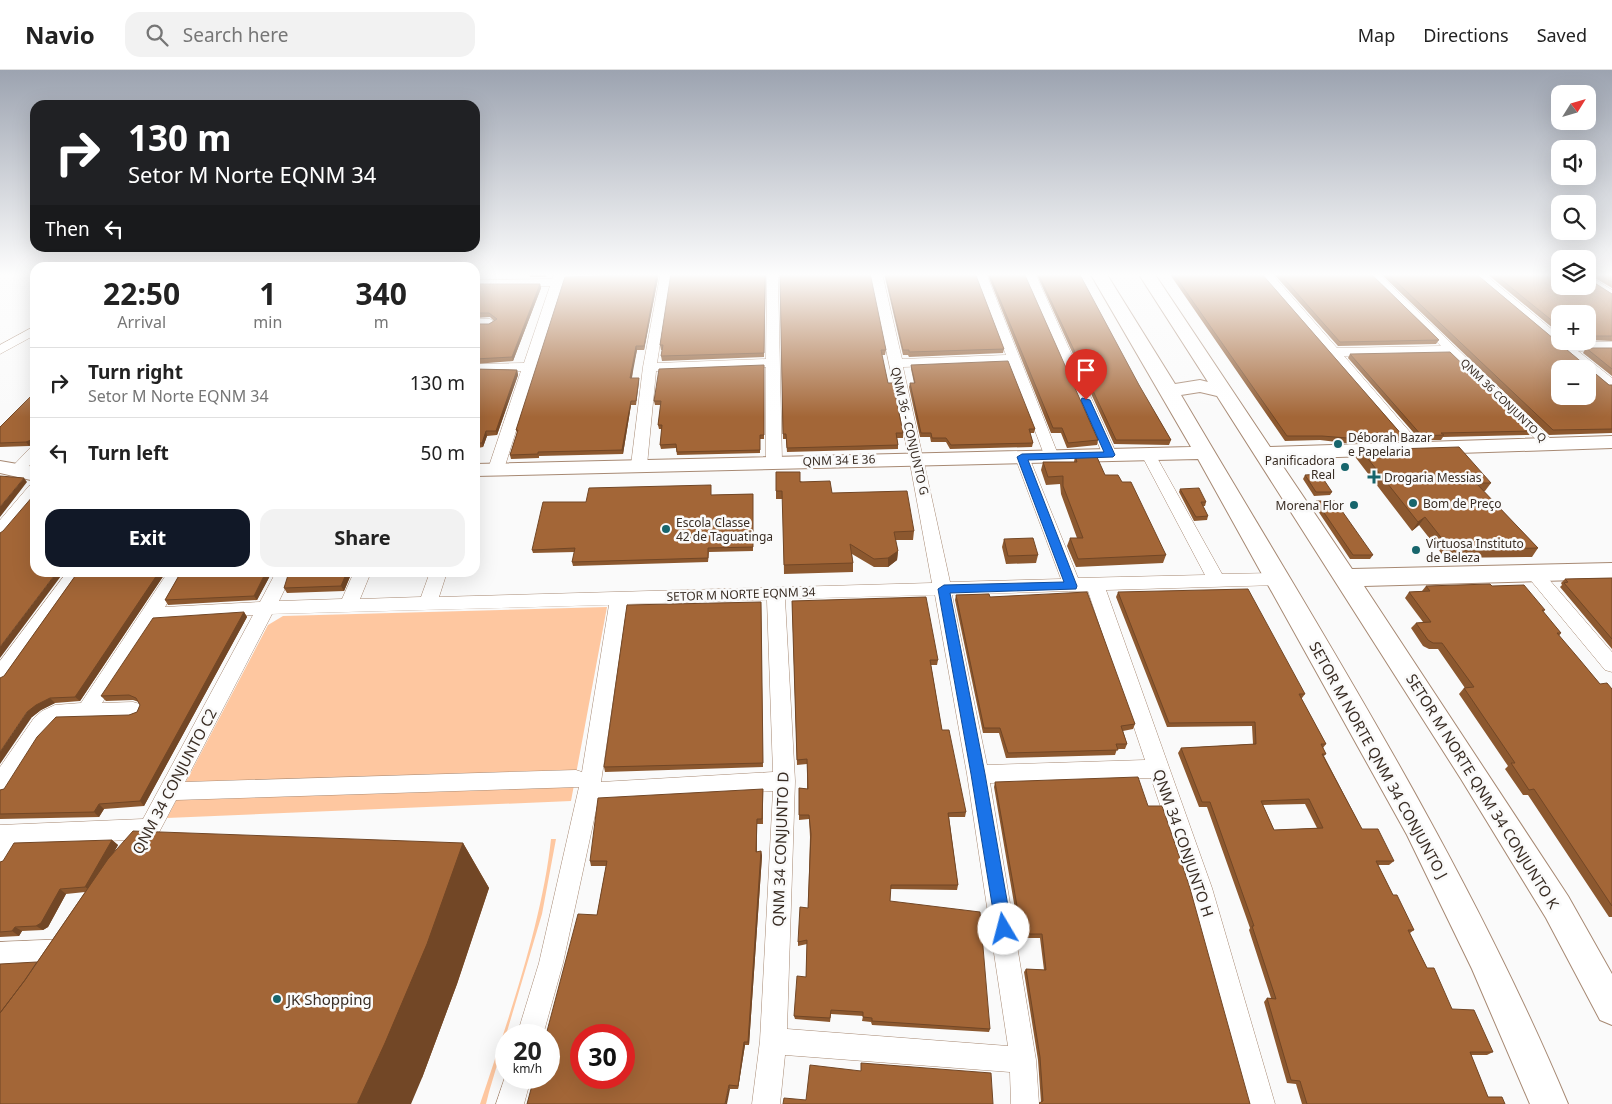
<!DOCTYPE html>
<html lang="en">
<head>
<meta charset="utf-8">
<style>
	:root { --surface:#fff; --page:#f2f2f2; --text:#222; --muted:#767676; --line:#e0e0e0; --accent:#111827 }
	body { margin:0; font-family:"Noto Sans",sans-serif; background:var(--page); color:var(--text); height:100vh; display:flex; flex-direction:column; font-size:19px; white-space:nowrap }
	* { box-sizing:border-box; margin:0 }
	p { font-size:16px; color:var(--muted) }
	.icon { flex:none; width:28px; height:28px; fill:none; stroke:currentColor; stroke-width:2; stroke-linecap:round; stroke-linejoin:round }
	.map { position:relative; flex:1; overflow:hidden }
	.panel { position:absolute; left:30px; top:192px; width:450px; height:315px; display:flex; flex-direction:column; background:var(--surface); border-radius:15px; box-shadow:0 5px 20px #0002 }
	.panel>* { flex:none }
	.guide { position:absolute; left:30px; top:30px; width:450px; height:152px; border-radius:15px; box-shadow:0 5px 20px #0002; background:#202124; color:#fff; overflow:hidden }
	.needle { width:32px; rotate:53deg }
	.tools { position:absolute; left:1551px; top:15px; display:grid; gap:10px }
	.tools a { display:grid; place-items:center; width:45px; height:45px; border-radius:10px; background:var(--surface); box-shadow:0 5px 20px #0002; font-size:25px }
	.speed { position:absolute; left:495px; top:954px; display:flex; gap:10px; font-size:25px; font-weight:700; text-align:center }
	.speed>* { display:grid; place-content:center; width:65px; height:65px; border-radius:50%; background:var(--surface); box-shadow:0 5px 20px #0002; line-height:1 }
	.speed small { font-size:12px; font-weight:400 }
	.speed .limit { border:8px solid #d22; background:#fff; color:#111 }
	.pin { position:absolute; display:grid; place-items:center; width:42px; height:42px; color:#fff; margin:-51px -21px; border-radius:50% 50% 50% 0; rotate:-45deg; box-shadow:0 0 5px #0007 }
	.pin .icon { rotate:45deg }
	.me { position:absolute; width:55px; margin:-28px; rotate:352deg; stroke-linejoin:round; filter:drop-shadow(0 0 4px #0008) }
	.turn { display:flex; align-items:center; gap:18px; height:105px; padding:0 15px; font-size:22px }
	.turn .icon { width:65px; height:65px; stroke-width:2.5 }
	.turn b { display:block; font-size:35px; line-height:42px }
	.then { display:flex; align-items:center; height:48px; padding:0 15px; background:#0003; gap:10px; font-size:19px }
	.eta { display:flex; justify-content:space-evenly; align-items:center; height:85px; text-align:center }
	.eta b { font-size:30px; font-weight:700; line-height:35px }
	.button { display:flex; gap:10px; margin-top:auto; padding:10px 15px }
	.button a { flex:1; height:58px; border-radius:15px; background:var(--accent); color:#fff; font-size:20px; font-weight:700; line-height:58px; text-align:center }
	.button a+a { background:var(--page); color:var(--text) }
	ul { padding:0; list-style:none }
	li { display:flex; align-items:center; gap:15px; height:70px; padding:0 15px; border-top:1px solid var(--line) }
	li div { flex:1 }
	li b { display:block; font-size:19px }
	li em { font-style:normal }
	header { display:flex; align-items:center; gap:30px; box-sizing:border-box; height:70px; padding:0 25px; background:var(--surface); border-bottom:1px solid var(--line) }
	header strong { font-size:24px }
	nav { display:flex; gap:28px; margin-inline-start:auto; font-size:18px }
	.search { width:350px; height:45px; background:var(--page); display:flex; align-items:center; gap:12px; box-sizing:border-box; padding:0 18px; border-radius:15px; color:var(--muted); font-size:19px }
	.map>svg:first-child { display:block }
	.green { fill:#fec7a0 }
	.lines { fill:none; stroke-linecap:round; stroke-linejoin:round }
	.street-casing { stroke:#a78973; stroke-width:1 }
	.secondary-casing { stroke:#a78973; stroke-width:2 }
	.street { fill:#fff; fill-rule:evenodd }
	.secondary { fill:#fff; fill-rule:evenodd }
	.wall { fill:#8c582f; fill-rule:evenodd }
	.shaded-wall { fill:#724726 }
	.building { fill:#a36637; stroke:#724726; fill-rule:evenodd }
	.route { fill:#1a73e8; stroke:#114b97 }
	.poi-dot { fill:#17656c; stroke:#fafafa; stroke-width:2 }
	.labels { text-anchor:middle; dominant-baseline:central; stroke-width:5; stroke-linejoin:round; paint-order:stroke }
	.far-street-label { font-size:11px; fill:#392d24; stroke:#fafafa }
	.street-label { font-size:12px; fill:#392d24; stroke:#fafafa }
	.poi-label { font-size:12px; fill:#392d24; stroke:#fafafa; text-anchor:start }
	.near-street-label { font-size:15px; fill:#392d24; stroke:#fafafa }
	.near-poi-label { font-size:15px; fill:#392d24; stroke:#fafafa; text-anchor:start }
</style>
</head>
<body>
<header>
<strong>Navio</strong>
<div class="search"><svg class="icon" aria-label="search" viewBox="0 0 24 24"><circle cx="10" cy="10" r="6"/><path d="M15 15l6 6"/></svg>Search here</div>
<nav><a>Map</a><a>Directions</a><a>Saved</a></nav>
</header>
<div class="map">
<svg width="1612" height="1034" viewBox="0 0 1612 1034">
	<rect width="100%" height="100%" fill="#fafafa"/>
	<path class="green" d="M607,537L571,731L167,748L268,555L283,546Z
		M551,769H556L542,844L489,1022L486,1034H480C507,953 542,854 551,769Z"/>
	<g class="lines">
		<defs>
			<path id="street" d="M555,203H671L657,293L766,289L767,203H830L825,206L778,207L782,392L779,395H769L766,392V297L656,301L647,395L639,400L631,395L643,297L660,206L564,209L504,399L496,404L491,402L488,399L521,301L475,302V294L524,293L550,216L475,218V210L552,209Z
				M870,203H882L902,289L1006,285L975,203H986L1059,387L1052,392L1045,387L1009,293L903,297L950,512L1061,509L1015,387L1022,382L1029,387L1078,508L1205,505L1141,384L1148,379L1155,384L1222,504L1277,503L1283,505L1286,509L1283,513L1277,515L1106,520L1212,818L1275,1034H1247L1188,818L1151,708L990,713L1036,990L1039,1034H1011L1010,1002L785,985L780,1034H752L760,971L773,721L598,731L563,893L543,965H517L539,893L579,717L176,730L145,789L137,792L129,789L126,782L132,770L21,774L8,795L0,799V755L143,749L253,545L156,551L102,633L133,632L140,634L143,640L140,646L133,648L60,650L41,670L8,722L0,724V697L34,648L42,641L55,635L81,633L168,502H185L165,537L260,532L276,502H293L279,531L342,529L354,502H371L360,529L421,527L430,502H447L439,527L932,513L909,388ZM1069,521H1088L1145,690L987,695L952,525ZM935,525L967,704L1008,976L787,959L795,711L785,529ZM767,530L773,702L601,712L627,534ZM609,535L582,702L576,700L185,712L272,544Z
				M1024,203H1035L1117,385L1115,388H1105L1103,385Z
				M1259,203H1271L1337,278L1441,276L1366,203H1378L1556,374L1554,377H1544L1448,284L1344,286L1423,377L1416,382L1411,380Z
				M1471,203H1483L1560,266V271L1612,272V280L1578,281L1612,308V319L1607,318L1588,302V299H1584Z
				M1588,205L1612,220V230L1588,213Z
				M475,249H490L496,253L490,257H475Z
				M35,256V265L0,284V275Z
				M35,376V390L21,404H11L8,401L11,398L30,378Z
				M35,415V430L6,465L0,467V450L29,416Z
				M1534,497L1540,499L1612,582V602L1605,600L1528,507L1525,503L1528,499Z
				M67,502H85L7,610L0,613V591Z
				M67,869L76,872L79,881L76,890L67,893L0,896V872Z
				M506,1004V1008H531L524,1034H496Z"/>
			<path id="secondary" d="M1090,203H1106L1175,314L1200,310L1208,312L1138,203H1154L1270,377L1612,366V378L1278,389L1352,499L1612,493V509L1364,516L1568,826L1612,904V955L1600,950L1546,848L1461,709L1217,326L1200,322L1181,325C1317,556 1464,785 1568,1034H1530L1472,899L1407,765L1198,389L475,406V394L1191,377Z
				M0,391L35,397V411L0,403Z"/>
		</defs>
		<use href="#street" class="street-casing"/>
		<use href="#secondary" class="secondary-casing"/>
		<use href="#street" class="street"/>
		<use href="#secondary" class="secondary"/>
	</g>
	<path class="wall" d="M529,203H554L552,205L547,203L546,207H530Z
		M766,203L764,287L662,291L661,286L662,280H661L660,275Z
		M884,203H975L1004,279L1003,283L909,287L908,285H903Z
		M987,203H1024L1098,370L1097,375L1067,378L1061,363H1051Z
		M1036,203H1079L1139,315L1171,370L1169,375L1114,374Z
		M1169,203H1261L1403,366L1401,371L1345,373L1320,370L1285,371Z
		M1273,203H1370L1439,270L1436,274L1338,276Z
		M1380,203H1475L1609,315H1612V363L1549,365Z
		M1486,203H1612V218L1590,205V210L1612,224V271L1588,270V244H1560V264Z
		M825,204L886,280L885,285H882L888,313L903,363V368H897L898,375V379L787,382L786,369H783L780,205Z
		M658,208L644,280H637L633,297L632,308H639V312L636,335H631L623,384L539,386V388L511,389L510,385L517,363L516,360Z
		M475,214H540L541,218L513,291L475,294V254H489L494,251L490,247L475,248Z
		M1586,278H1612V306L1583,283Z
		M1350,284L1532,361L1529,365L1443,367L1441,370H1420L1348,288Z
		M764,295V369H760V383L677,385L676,378L661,379L660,375L662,359H659L658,355L661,335H655L654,331Z
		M911,295L1035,359L1034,363H1030L1033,373L1032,377L950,379L946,372H931L930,367H920L909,317L910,313H914L911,299Z
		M475,299L517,300L518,305L497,365L487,366L483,377L478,378L475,386Z
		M35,322V375L34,374L29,376L0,377V357Z
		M1361,380L1491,413L1485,421H1483L1538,478L1532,487L1445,488L1419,455L1412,461L1356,388Z
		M1075,386L1105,405L1122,412L1166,485L1163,493L1076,497L1067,476L1070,468H1077L1061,424L1060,414L1046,415L1041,400L1043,392H1074Z
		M776,402L832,423L914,461L913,470H895L898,481L897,490L888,497H874L852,484L853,493V502L784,504L783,429H776Z
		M1305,405L1332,422L1330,425L1314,426L1303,409Z
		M711,415V425L753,424V481L709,482L708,492L573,496L572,492L575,482L533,483L532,480L586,432Z
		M1180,419L1206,432L1205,436H1203L1208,446L1207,450L1194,451L1179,422Z
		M1316,431L1373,485L1370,489H1350L1314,435Z
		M1004,469L1038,485L1036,493L1006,494L1002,477Z
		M78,502H166L80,631L55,633L41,640L32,647L4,606Z
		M181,502H272L257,530L168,535L165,530Z
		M352,502L344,521L287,523L284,518Z
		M381,502H429L426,506L383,507Z
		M1612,508V579L1560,517L1562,515L1561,513L1565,509Z
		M1426,516H1492L1545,540L1543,542L1561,563L1559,566L1600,614L1612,619V847H1609L1528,725H1523L1505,699L1508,696L1459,624L1464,618H1465L1438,579H1429L1423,576L1411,558L1416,553L1423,552L1405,528L1409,522L1422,521Z
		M1118,522L1305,624L1302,628H1301L1326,674L1323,678L1326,684L1324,686L1362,759L1394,791L1389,795H1378L1393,825L1414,860L1410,863L1427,898L1452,939L1493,982L1487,985H1471L1488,1027L1505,1034H1302L1296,1014L1287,1013L1264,932L1267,928H1271L1249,860L1250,858L1207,737H1199L1178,683L1181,678L1253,674L1252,656L1167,657L1116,527ZM1305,734L1317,758L1274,760L1263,735Z
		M956,525L990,527L1135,654L1133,659L1123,661L1127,674L1125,679H1117L1115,685L1006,688L999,663H983L955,530Z
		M792,531L938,590L937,595H931L942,660L966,742L965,747H949L958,815L957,820L890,819V831L990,959L989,962L872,955L871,952L862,951L863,946L831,944L830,952L795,949L794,946L806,907L807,874L798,876V872L808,838L810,767L809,749L799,750V718L807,719V694L797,695Z
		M761,532L763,697L605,702L604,697Z
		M244,542L247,547L144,736L104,739L99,747L0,749V720L4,719L129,645L137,642L140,635L139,632L133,630L106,631L101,626Z
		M995,712L1250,1034H1039L1041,1032L1038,990L1024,902L1026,899L1044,900L1040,868H1020L994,717Z
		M763,719V754H757V782L761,781L762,786L749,975H745L738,1019H730L597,845L606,796H591L590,791Z
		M112,770L118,775L114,782L463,773L489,818L457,914L422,1008L37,892L85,822L66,824L48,857L43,860L22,861L19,866L0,867V792Z"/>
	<path class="shaded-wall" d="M657,204L658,208L644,280V276Z
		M540,214L541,218L513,291L512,287Z
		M636,276L637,280L631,312L630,308Z
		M517,300L518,305L497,365L496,361Z
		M631,331V335L623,384L622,380Z
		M486,361L487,366L483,377L482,373Z
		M31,370L34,374L29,376L26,372Z
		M477,373L478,378L475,386V377Z
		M24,408L27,412L0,447V437Z
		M1425,447L1419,455L1412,461L1418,452Z
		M898,481L897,490L888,497V488Z
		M57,502H64L0,588V577Z
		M159,502H166L80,631L75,627Z
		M266,502H272L257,530L254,526Z
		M347,502H352L344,521L341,516Z
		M244,542L247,547L144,736L140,731Z
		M50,628L55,633L41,640L32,647L0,694V682L27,642L36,635Z
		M99,734L104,739L99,747L94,742Z
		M112,770L118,775L92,822L85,817Z
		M463,773L489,818L457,914L422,1008L411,1034H357Z
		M761,781L762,786L749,975L748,972Z
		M60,819L66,824L48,857L43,860L36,856Z
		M15,857L22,861L19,866L12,861Z
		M744,972L745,975L738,1019V1016Z
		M729,1015L730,1019L727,1034H725Z"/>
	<path class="building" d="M671,203H765L764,283L661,286L663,275H660Z
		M826,203H870L886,280H881L888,313H893L903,363H896L898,375L787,378L786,364H783L780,205L825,204Z
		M885,203H975L1004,279L909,282V280H903Z
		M989,203H1024L1098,370L1068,373L1062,358H1053Z
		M1038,203H1079L1139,315L1171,370H1116Z
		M1173,203H1261L1403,366L1347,368L1322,366H1287Z
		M1279,203H1370L1439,270L1340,272Z
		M1387,203H1475L1609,315H1612V359L1553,360ZM1560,299H1588V326H1560Z
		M1493,203H1560V216H1588V203H1589L1590,210L1612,224V266H1588V244H1560V257Z
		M1595,203H1612V212Z
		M657,204L644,276H636L633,293L630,308H639L636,331H631L622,380L538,382V384L510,385L518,360H516L565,207Z
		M475,214H540L512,287L475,289V254H489L497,249L489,243H475Z
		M1586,278H1612V299Z
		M1450,282L1532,361L1441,363L1444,365L1422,366L1350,284Z
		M1008,291L1035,359H1029L1033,373L951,375L946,368H932L931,363H921L910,313H915L911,295Z
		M764,295V365H760V380L677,382L676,374L660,375L662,355H658L661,331H654L659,299Z
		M475,299L517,300L496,361H486L482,373H477L475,377Z
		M35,322V372H33L31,370L26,372L0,373V357Z
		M1459,377L1491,413H1476L1538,478L1451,480L1425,447L1418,452L1361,380Z
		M1096,385L1105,405H1118L1122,412H1131L1166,485L1078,489L1070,468H1083L1063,416V406L1048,407L1043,392H1077L1075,386Z
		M776,402H800V412L830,411L832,423L907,421L914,461L894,462L898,481L888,488L874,489L850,474L853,493L784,495L782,421H776Z
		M1320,404L1332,422H1316L1305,405Z
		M0,406L24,408L0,437Z
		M33,412H35V502H57L0,577V463L3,461L33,426Z
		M711,415V425L753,424V477L708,478V488L572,492L575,478L532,480L543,432H586L589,418Z
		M1199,418L1206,432H1201L1208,446L1196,447L1180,419Z
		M1316,431H1335L1373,485H1353Z
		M1033,468L1038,485L1008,486L1004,469Z
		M78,502H159L75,627L50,628L36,635L27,642L0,682V608L4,606Z
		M181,502H266L254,526L165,530Z
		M289,502H347L341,516L284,518Z
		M1612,508V569L1564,513L1568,512L1565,509Z
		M1490,514L1492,516L1524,515L1545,540H1542L1561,563H1557L1580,590L1600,614L1607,613L1612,619V836L1534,719L1529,720L1511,693H1515L1464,618L1474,617L1442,573H1433L1428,570L1416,553L1431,552L1409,522L1430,521L1426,516Z
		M1248,519L1305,624H1299L1326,674H1321L1326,684H1322L1362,759H1378L1394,791H1376L1393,825H1397L1414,860H1408L1427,898H1434L1452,939L1474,940L1493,982H1470L1488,1027H1502L1505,1034H1307L1300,1011L1291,1010L1267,928L1276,929L1252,856H1254L1210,732H1202L1181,678L1256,674L1255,652L1169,653L1118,522ZM1309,729L1323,758L1274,760L1261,731Z
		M1087,522L1135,654L1121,656L1127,674H1116L1118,680L1008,683L1000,658H984L956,525L989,524L990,527Z
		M926,527L938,590H930L942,660H949L966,742L948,743L958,815H891L890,831L980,842L990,959L872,951V948L863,947V942L831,940L830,948L794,946L797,906L806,907L807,870L798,872L800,837L808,838L811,764L809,745H799V718L808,719L807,689L797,690L792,531Z
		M761,532L763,693L604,697L627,535Z
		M244,542L140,731L99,734L94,742L0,744V720L4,719L37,667L56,647L129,645L137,642L140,635L136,628L129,625L101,626L153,548Z
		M1138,707L1148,736H1162L1189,815L1250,1034H1040L1039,1033L1043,1031L1040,987L1026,899L1046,900L1042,864H1022L995,712Z
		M763,719L762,749H757L756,782L761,781L748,972H744L738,1016L729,1015L725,1034H527L534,1008H549V965H546L578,844L597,845L607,791H590L598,728ZM581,965H624V1008H581Z
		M133,761L463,773L427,874L385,973L357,1034H0V943L25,910L108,789Z
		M112,770L85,817L60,819L41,853L36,856L15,857L12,861L0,862V792L3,791L14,773Z
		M37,892L25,910L0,943V894Z
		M861,993L991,1003L993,1034H783L784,1028L806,1030L810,995L861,1001Z"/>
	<linearGradient id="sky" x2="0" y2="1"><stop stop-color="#9ca3b0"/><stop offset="0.59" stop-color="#fdfdfd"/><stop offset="1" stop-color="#fdfdfd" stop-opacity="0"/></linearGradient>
	<rect width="1612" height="347" fill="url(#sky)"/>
	<path class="route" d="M1082,328L1090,330L1115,385L1113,387L1028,390L1077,516L1076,519L950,523L985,704L1012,859L1010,865L1004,867L999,865L996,859L971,704L938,519L944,515L1064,512L1017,387L1022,384L1104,382L1081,330Z"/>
	<g class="poi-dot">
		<circle cx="1338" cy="374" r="5"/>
		<circle cx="1345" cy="397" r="5"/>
		<path d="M1371.5 399.5h5v5h5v5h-5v5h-5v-5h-5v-5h5z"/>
		<circle cx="1413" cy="433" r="5"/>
		<circle cx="1354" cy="435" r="5"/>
		<circle cx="666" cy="459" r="5"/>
		<circle cx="1416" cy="480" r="5"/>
		<circle cx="277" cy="929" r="5"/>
	</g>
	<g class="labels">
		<g class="far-street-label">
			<text transform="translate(1504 330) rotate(44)">QNM 36 CONJUNTO Q</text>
		</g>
		<g class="street-label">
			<text transform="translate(910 361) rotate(77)">QNM 36 - CONJUNTO G</text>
			<text transform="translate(839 390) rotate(-2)">QNM 34 E 36</text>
			<text transform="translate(741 524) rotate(-2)">SETOR M NORTE EQNM 34</text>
		</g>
		<g class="poi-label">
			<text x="1348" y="367">Déborah Bazar<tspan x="1348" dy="14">e Papelaria</tspan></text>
			<text x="1335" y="390" text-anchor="end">Panificadora<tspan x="1335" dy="14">Real</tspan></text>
			<text x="1384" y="407">Drogaria Messias</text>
			<text x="1423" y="433">Bom de Preço</text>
			<text x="1344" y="435" text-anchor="end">Morena Flor</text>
			<text x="676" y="452">Escola Classe<tspan x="676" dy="14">42 de Taguatinga</tspan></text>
			<text x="1426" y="473">Virtuosa Instituto<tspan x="1426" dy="14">de Beleza</tspan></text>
		</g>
		<g class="near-street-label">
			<text transform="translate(1379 690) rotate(61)">SETOR M NORTE QNM 34 CONJUNTO J</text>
			<text transform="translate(174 711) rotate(-62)">QNM 34 CONJUNTO C2</text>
			<text transform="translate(1483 721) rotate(58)">SETOR M NORTE QNM 34 CONJUNTO K</text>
			<text transform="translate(1184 773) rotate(71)">QNM 34 CONJUNTO H</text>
			<text transform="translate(780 779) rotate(-88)">QNM 34 CONJUNTO D</text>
		</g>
		<g class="near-poi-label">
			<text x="287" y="929">JK Shopping</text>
		</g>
	</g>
</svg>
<div class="tools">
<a><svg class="needle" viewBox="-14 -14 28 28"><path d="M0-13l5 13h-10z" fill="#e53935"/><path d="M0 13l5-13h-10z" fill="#767676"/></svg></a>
<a><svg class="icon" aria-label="sound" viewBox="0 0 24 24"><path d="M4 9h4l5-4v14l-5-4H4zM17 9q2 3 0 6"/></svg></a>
<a><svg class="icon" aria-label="search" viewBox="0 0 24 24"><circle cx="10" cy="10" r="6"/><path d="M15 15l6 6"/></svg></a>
<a><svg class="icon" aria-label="layers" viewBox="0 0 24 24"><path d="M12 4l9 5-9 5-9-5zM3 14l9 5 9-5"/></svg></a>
<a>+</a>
<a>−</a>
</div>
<div class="speed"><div>20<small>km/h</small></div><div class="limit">30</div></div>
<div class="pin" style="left:1086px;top:330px;background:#d93025"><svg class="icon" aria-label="arrive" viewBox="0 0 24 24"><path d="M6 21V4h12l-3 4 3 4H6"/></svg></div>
<svg class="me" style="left:1004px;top:859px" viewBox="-20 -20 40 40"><circle r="19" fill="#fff"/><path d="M0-13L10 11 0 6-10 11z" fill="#1a73e8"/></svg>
<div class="guide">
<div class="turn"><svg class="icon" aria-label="right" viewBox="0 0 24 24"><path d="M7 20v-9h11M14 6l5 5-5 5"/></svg><div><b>130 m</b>Setor M Norte EQNM 34</div></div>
<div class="then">Then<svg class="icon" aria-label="left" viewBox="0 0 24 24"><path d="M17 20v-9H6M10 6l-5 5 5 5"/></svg></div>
</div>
<section class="panel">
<div class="eta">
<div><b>22:50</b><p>Arrival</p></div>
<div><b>1</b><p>min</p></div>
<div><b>340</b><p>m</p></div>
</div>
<ul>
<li><svg class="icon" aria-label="right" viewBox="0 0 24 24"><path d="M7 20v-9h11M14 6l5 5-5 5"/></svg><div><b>Turn right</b><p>Setor M Norte EQNM 34</p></div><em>130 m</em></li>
<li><svg class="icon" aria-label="left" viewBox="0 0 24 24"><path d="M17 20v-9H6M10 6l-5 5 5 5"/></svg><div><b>Turn left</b></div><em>50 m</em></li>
</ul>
<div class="button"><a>Exit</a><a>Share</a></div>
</section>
</div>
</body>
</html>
